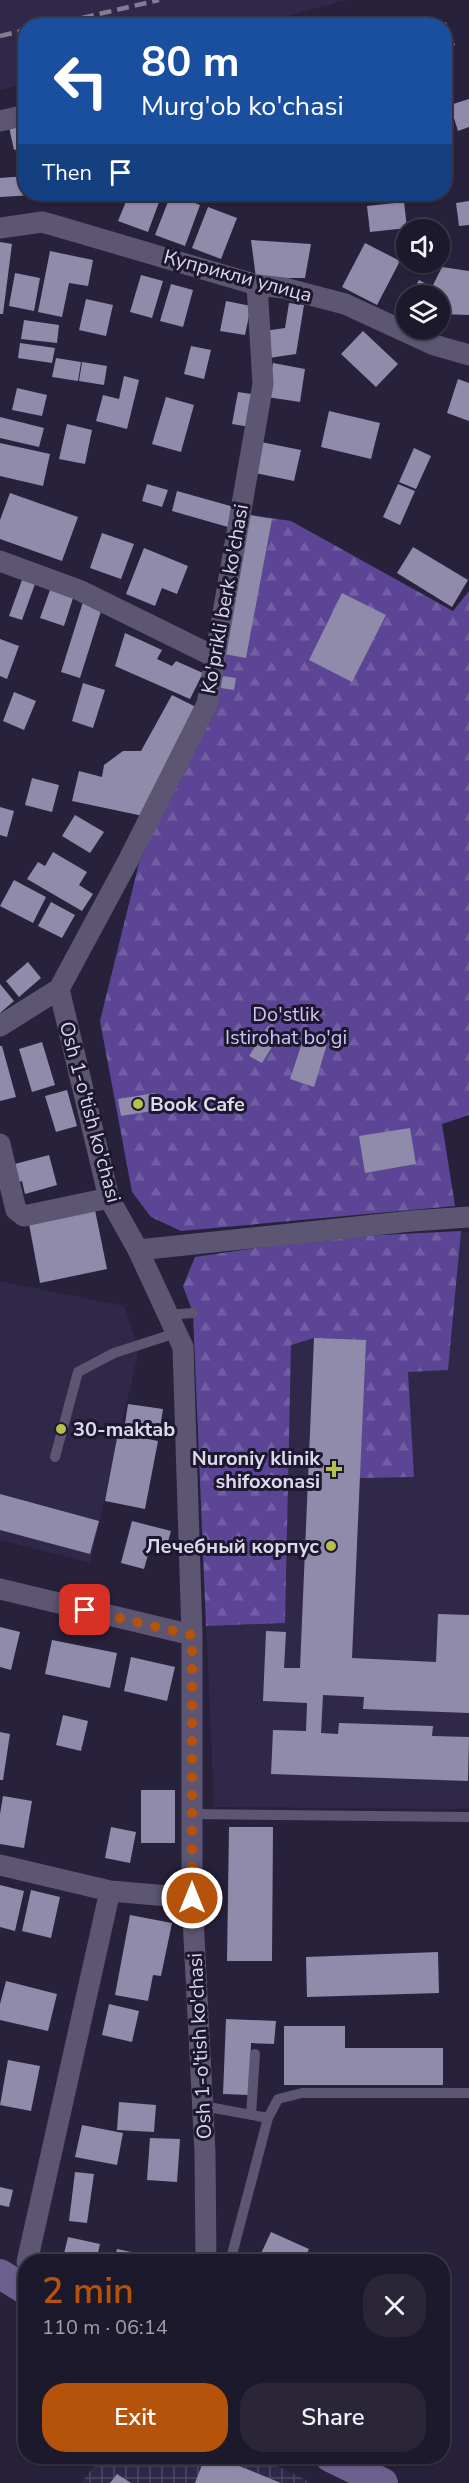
<!DOCTYPE html>
<html lang="en">
<head>
<meta charset="utf-8">
<style>
	:root { --surface:#1d192c; --page:#2a2638; --text:#f1f3f6; --muted:#a0a0a9; --line:#3b3848; --accent:#b45309 }
	body { margin:0; font-family:"Nunito Sans",sans-serif; background:var(--page); color:var(--text); height:100vh; display:flex; flex-direction:column; font-size:22px; white-space:nowrap }
	* { box-sizing:border-box; margin:0 }
	p { font-size:20px; color:var(--muted) }
	.icon { flex:none; width:33px; height:33px; fill:none; stroke:currentColor; stroke-width:2; stroke-linecap:round; stroke-linejoin:round }
	.map { position:relative; flex:1; overflow:hidden }
	.drawer { position:absolute; left:18px; top:2254px; width:432px; height:210px; display:flex; flex-direction:column; background:var(--surface); border-radius:24px; box-shadow:0 2px 4px #0004,0 0 0 2px var(--line) }
	.drawer>* { flex:none }
	.banner { position:absolute; left:18px; top:18px; width:434px; height:183px; border-radius:24px; box-shadow:0 2px 4px #0004,0 0 0 2px var(--line); background:#1a4fa0; color:#fff; overflow:hidden }
	.buttons { position:absolute; left:396px; top:219px; display:grid; gap:12px }
	.buttons a { display:grid; place-items:center; width:54px; height:54px; border-radius:50%; background:var(--surface); box-shadow:0 2px 4px #0004,0 0 0 2px var(--line); font-size:30px }
	.pin { position:absolute; display:grid; place-items:center; width:51px; height:51px; color:#fff; margin:-26px; border-radius:12px; box-shadow:0 3px 9px #0006 }
	.me { position:absolute; width:66px; margin:-33px; rotate:0deg; stroke-linejoin:round; filter:drop-shadow(0 0 4px #0008) }
	.turn { display:flex; align-items:center; gap:21px; height:126px; padding:0 24px; font-size:27px }
	.turn .icon { width:78px; height:78px; stroke-width:2.5 }
	.turn b { display:block; font-size:42px; line-height:51px }
	.then { display:flex; align-items:center; height:57px; padding:0 24px; background:#0003; gap:12px; font-size:22px }
	.round { display:grid; place-items:center; flex:none; width:63px; height:63px; border-radius:24px; background:var(--page) }
	.summary { display:flex; align-items:center; justify-content:space-between; height:102px; padding:0 24px }
	h1 { font-size:36px; font-weight:600; line-height:45px; color:var(--accent) }
	.primary-button { display:flex; gap:12px; margin-top:auto; padding:12px 24px }
	.primary-button a { flex:1; height:69px; border-radius:24px; background:var(--accent); color:#fff; font-size:24px; font-weight:600; line-height:69px; text-align:center }
	.primary-button a+a { background:var(--page); color:var(--text) }
	.map>svg:first-child { display:block }
	.built { fill:#302848 }
	.industrial { fill:url(#industrial-grid) }
	.forest { fill:url(#forest-firs) }
	.building { fill:#918bab }
	.lines { fill:none; stroke-linecap:round; stroke-linejoin:round }
	.lane { stroke:#5c5673; stroke-width:10 }
	.street { stroke:#5c5673; stroke-width:21 }
	.secondary { stroke:#6b608e; stroke-width:30 }
	.rail { stroke:#827d93; stroke-width:4.5; stroke-dasharray:12 6; stroke-linecap:butt }
	.route { stroke:#b45309; stroke-width:10; stroke-dasharray:0 18 }
	.poi-dot { fill:#b7c148; stroke:#1e1730; stroke-width:2 }
	.labels { text-anchor:middle; dominant-baseline:central; stroke-width:6; stroke-linejoin:round; paint-order:stroke }
	.street-label { font-size:20px; fill:#dcd9eb; stroke:#1e1730 }
	.park-label { font-size:20px; fill:#cdc5f1; stroke:#1e1730 }
	.poi-label { font-size:20px; font-weight:bold; fill:#dcd9eb; stroke:#1e1730; text-anchor:start }
</style>
</head>
<body>
<div class="map">
<svg width="469" height="2483" viewBox="0 0 469 2483">
	<defs>
		<pattern id="industrial-grid" width="8" height="8" patternUnits="userSpaceOnUse" patternTransform="scale(1.5)"><rect width="8" height="8" fill="#302848"/><path d="M0 4h8M4 0v8" fill="none" stroke="#4d4763"/></pattern>
		<pattern id="forest-firs" width="22" height="20" patternUnits="userSpaceOnUse" patternTransform="scale(1.5)"><rect width="22" height="20" fill="#5b4594"/><path d="M5 1l3.5 6h-7zM16 11l3.5 6h-7z" fill="#725fa3"/></pattern>
	</defs>
	<rect width="100%" height="100%" fill="#27213b"/>
	<path class="built" d="M0,0H346L254,25L26,26L25,84L0,90Z
		M461,1231L469,1232V1809L214,1807L193,1313L183,1286L195,1257L324,1238Z
		M0,1281L124,1306L139,1349L90,1563L0,1540Z"/>
	<path class="industrial" d="M101,2457H259L312,2483H81Z"/>
	<path class="forest" d="M250,515L291,521L453,611L469,591V1115L442,1124L455,1206L181,1231L151,1217L132,1192L100,1021L139,863L215,702Z
		M461,1231L448,1370L408,1372L414,1477L360,1478L314,1338L291,1345L285,1623L206,1626L193,1313L183,1286L195,1257L324,1238Z"/>
	<path class="building" d="M446,22L455,45L444,49V26L436,25Z
		M469,99V127L458,131L450,105Z
		M26,123V147L14,150L9,127Z
		M26,176V194L33,195L0,197V178Z
		M129,194H162L148,232L118,221Z
		M171,194L200,205L185,246L155,235Z
		M469,201V225L459,226L456,203Z
		M404,202L407,228L370,232L367,206Z
		M208,207L237,218L221,259L192,248Z
		M251,240L311,244L305,278H256Z
		M0,242L12,244L3,314H0Z
		M365,243L400,261L377,305L342,287Z
		M50,251L93,260L88,286L69,283L62,317L38,312Z
		M442,267L469,271V315L441,314L440,317V296H410L419,280L432,287Z
		M15,273L40,278L34,311L9,306Z
		M141,275L163,281L152,318L130,312Z
		M171,284L193,290L183,327L160,321Z
		M86,299L113,305L106,336L79,330Z
		M226,301L251,306L245,335L220,331Z
		M289,303L304,305L296,354L269,358L264,331L285,328Z
		M24,320L59,325L57,343L21,339Z
		M363,331L398,364L376,387L341,354Z
		M20,343L55,348L52,363L18,358Z
		M191,346L211,350L204,379L184,374Z
		M56,358L81,362L78,381L52,377Z
		M82,362L107,366L104,385L79,381Z
		M273,363L305,369L300,402L267,397Z
		M124,376L139,380L127,429L96,421L103,395L119,399Z
		M458,379L469,383V421L447,413Z
		M17,388L47,395L42,416L12,410Z
		M238,392L257,395L250,427L232,424Z
		M166,397L194,405L181,452L152,444Z
		M329,411L380,423L371,459L321,447Z
		M0,417L44,428L39,447L0,438Z
		M67,424L92,430L85,464L59,459Z
		M261,442L301,450L294,481L255,473Z
		M0,443L50,454L43,486L0,476Z
		M414,448L431,456L416,489L399,482Z
		M147,484L168,490L162,507L142,501Z
		M398,484L415,491L400,525L383,517Z
		M177,491L234,507L228,527L172,511Z
		M10,493L78,517L62,561L0,539V520Z
		M250,515L272,519L246,658L224,654Z
		M102,533L134,544L121,579L90,568Z
		M413,547L468,580L452,607L397,573Z
		M144,548L188,566L177,594L162,588L155,606L126,594Z
		M22,580L35,584L22,620L9,616Z
		M50,590L73,598L64,626L40,618Z
		M342,593L386,615L352,682L309,660Z
		M83,602L102,608L80,678L61,672Z
		M125,633L162,650L157,659L172,666L176,661L203,673L190,699L115,666Z
		M0,639L19,646L7,679L0,676Z
		M223,676L236,678L234,690L221,688Z
		M83,683L105,690L93,728L72,721Z
		M14,692L36,701L24,730L3,721Z
		M172,695L198,708L143,816L72,801L79,771L102,777L104,765L123,751H141Z
		M32,778L59,785L52,812L25,805Z
		M0,807L14,811L7,837L0,835Z
		M75,815L104,832L90,853L62,836Z
		M53,852L87,872L79,885L93,894L82,911L27,879L38,862L45,866Z
		M14,880L46,897L33,923L0,906Z
		M51,902L75,915L62,938L38,926Z
		M28,962L41,978L19,997L6,981Z
		M0,984L14,1001L0,1013Z
		M268,1026L280,1034L262,1063L249,1056Z
		M305,1034L328,1041L314,1087L290,1079Z
		M42,1042L55,1085L32,1092L19,1049Z
		M0,1046H2L16,1097L0,1101Z
		M67,1090L77,1126L56,1132L45,1096Z
		M155,1093L158,1110L121,1116L118,1099Z
		M410,1128L416,1164L365,1173L359,1136Z
		M49,1155L57,1185L25,1194L22,1181L16,1183L11,1165Z
		M95,1210L107,1269L40,1283L29,1224Z
		M314,1338L366,1340L352,1658L436,1662L438,1614L469,1615V1713L363,1709L364,1697L323,1695L321,1733L338,1734L339,1723L433,1726L432,1736L469,1737L468,1781L271,1774L273,1730L306,1731L307,1703L263,1701L266,1631L286,1632L284,1668H300Z
		M128,1404L163,1409L159,1435L124,1430Z
		M118,1433L158,1441L145,1509L105,1501Z
		M0,1494L99,1521L90,1554L0,1530Z
		M132,1521L171,1531L167,1545L152,1541L144,1569L121,1563Z
		M0,1627L20,1632L11,1670L0,1667Z
		M52,1640L117,1653L110,1688L45,1674Z
		M131,1657L175,1667L167,1701L124,1691Z
		M63,1715L88,1721L81,1751L56,1745Z
		M0,1732L10,1734L3,1780H0Z
		M141,1790H175V1843H141Z
		M3,1796L32,1801L24,1848L0,1844V1814Z
		M111,1827L136,1832L130,1863L105,1858Z
		M229,1827H273L272,1961H227Z
		M0,1885L24,1891L15,1931L0,1927Z
		M31,1890L60,1897L51,1938L22,1931Z
		M130,1915L172,1923L161,1976L153,1975L148,2001L115,1995Z
		M438,1952L439,1993L307,1997L306,1957Z
		M6,1981L57,1994L48,2031L0,2020V2004Z
		M109,2004L139,2011L132,2042L102,2035Z
		M226,2019L276,2021L274,2044L251,2043L249,2095L223,2094Z
		M284,2026H345V2048H443V2085H284Z
		M8,2060L40,2066L31,2111L0,2105Z
		M119,2102L156,2105L154,2132L117,2130Z
		M82,2125L123,2133L117,2165L75,2157Z
		M150,2138L180,2139L177,2182L147,2180Z
		M75,2172L94,2174L87,2223L69,2221Z
		M0,2187L13,2190L9,2207L0,2205Z
		M271,2232L309,2249L303,2262H257Z
		M68,2237L100,2244L96,2262H62Z
		M117,2249L160,2258L159,2262H114Z
		M205,2457H217L281,2483H195Z
		M117,2474L131,2483H110Z"/>
	<g class="lines">
		<path class="lane" d="M167,1315L193,1313
			M55,1457L78,1372L114,1353L176,1333
			M191,1814L469,1817
			M203,2106L268,2118L230,2262
			M251,2115L255,2054
			M268,2118L278,2099L302,2093H469"/>
		<path class="street" d="M0,121L26,115
			M0,228L42,222L53,225L257,285L284,288L345,304L434,345L469,355
			M0,561L79,590L215,657
			M59,989L109,1198L138,1250L183,1347L192,1635V1898L205,2152L206,2262
			M0,1026L59,989L129,859L207,704L263,384L257,285
			M0,1144L16,1210L24,1216L109,1198
			M138,1250L412,1221L469,1217
			M0,1589L192,1635
			M0,1865L110,1891L192,1898
			M27,2262L110,1891"/>
		<path class="secondary" d="M0,2274L26,2290
			M330,2457L383,2483"/>
		<path class="rail" d="M47,26L159,0
			M0,36L26,30"/>
	</g>
	<g class="lines">
		<path class="route" d="M85,1610L192,1635V1898"/>
	</g>
	<g class="poi-dot">
		<circle cx="138" cy="1104" r="6"/>
		<circle cx="61" cy="1429" r="6"/>
		<path d="M331 1460h6v6h6v6h-6v6h-6v-6h-6v-6h6z"/>
		<circle cx="331" cy="1546" r="6"/>
	</g>
	<g class="labels">
		<g class="street-label">
			<text transform="translate(238 276) rotate(15)">Куприкли улица</text>
			<text transform="translate(225 599) rotate(-80)">Ko'prikli berk ko'chasi</text>
			<text transform="translate(90 1112) rotate(75)">Osh 1-o'tish ko'chasi</text>
			<text transform="translate(200 2046) rotate(-93)">Osh 1-o'tish ko'chasi</text>
		</g>
		<g class="park-label">
			<text x="286" y="1014">Do'stlik<tspan x="286" dy="23">Istirohat bo'gi</tspan></text>
		</g>
		<g class="poi-label">
			<text x="150" y="1104">Book Cafe</text>
			<text x="73" y="1429">30-maktab</text>
			<text x="320" y="1458" text-anchor="end">Nuroniy klinik<tspan x="320" dy="23">shifoxonasi</tspan></text>
			<text x="319" y="1546" text-anchor="end">Лечебный корпус</text>
		</g>
	</g>
</svg>
<div class="buttons">
<a><svg class="icon" aria-label="sound" viewBox="0 0 24 24"><path d="M4 9h4l5-4v14l-5-4H4zM17 9q2 3 0 6"/></svg></a>
<a><svg class="icon" aria-label="layers" viewBox="0 0 24 24"><path d="M12 4l9 5-9 5-9-5zM3 14l9 5 9-5"/></svg></a>
</div>
<div class="pin" style="left:85px;top:1610px;background:#d93025"><svg class="icon" aria-label="arrive" viewBox="0 0 24 24"><path d="M6 21V4h12l-3 4 3 4H6"/></svg></div>
<svg class="me" style="left:192px;top:1898px" viewBox="-20 -20 40 40"><circle r="17" fill="#b45309" stroke="#fff" stroke-width="3"/><path d="M0-11L8 9 0 5-8 9z" fill="#fff"/></svg>
<div class="banner">
<div class="turn"><svg class="icon" aria-label="left" viewBox="0 0 24 24"><path d="M17 20v-9H6M10 6l-5 5 5 5"/></svg><div><b>80 m</b>Murg'ob ko'chasi</div></div>
<div class="then">Then<svg class="icon" aria-label="arrive" viewBox="0 0 24 24"><path d="M6 21V4h12l-3 4 3 4H6"/></svg></div>
</div>
<section class="drawer">
<div class="summary"><div><h1>2 min</h1><p>110 m · 06:14</p></div><a class="round"><svg class="icon" aria-label="close" viewBox="0 0 24 24"><path d="M6 6l12 12M18 6L6 18"/></svg></a></div>
<div class="primary-button"><a>Exit</a><a>Share</a></div>
</section>
</div>
</body>
</html>
